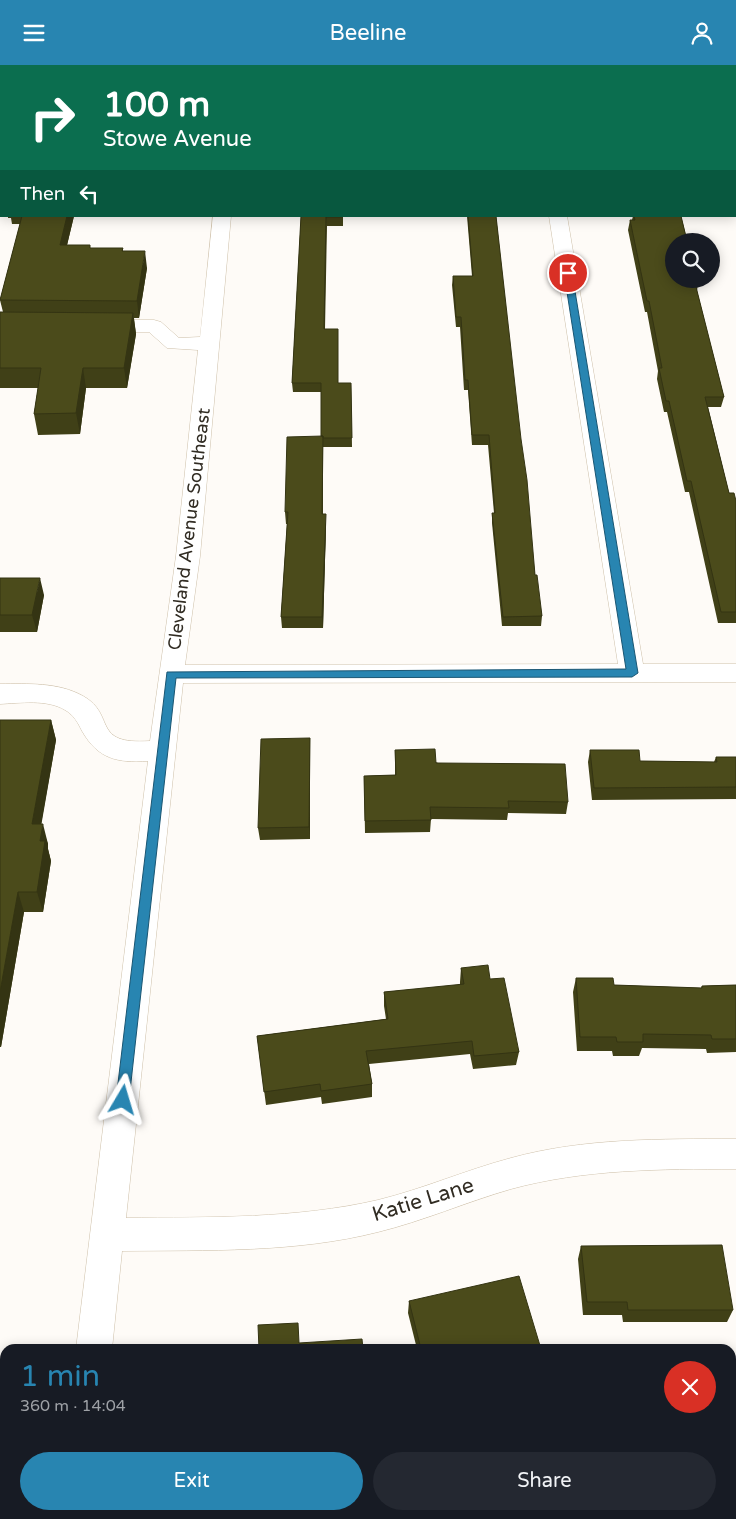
<!DOCTYPE html>
<html lang="en">
<head>
<meta charset="utf-8">
<style>
	:root { --surface:#171b24; --page:#242831; --text:#f1f3f6; --muted:#9ea1a6; --accent:#2885b1 }
	body { margin:0; font-family:"Varela Round",sans-serif; background:var(--page); color:var(--text); height:100vh; display:flex; flex-direction:column; font-size:19px; white-space:nowrap }
	* { box-sizing:border-box; margin:0 }
	p { font-size:16px; color:var(--muted) }
	.icon { flex:none; width:28px; height:28px; fill:none; stroke:currentColor; stroke-width:2; stroke-linecap:round; stroke-linejoin:round }
	.map { position:relative; flex:1; overflow:hidden }
	.sheet { position:absolute; left:0px; top:1279px; width:736px; height:176px; display:flex; flex-direction:column; background:var(--surface); border-radius:15px 15px 0 0; box-shadow:0 2px 12px #0003 }
	.sheet>* { flex:none }
	.guide { position:absolute; left:0px; top:0px; width:736px; height:152px; box-shadow:0 2px 12px #0003; background:#0b6e4f; color:#fff; overflow:hidden }
	.buttons { position:absolute; left:665px; top:168px; display:grid; gap:10px }
	.buttons a { display:grid; place-items:center; width:55px; height:55px; border-radius:50%; background:var(--surface); box-shadow:0 2px 12px #0003; font-size:25px }
	.pin { position:absolute; display:grid; place-items:center; width:42px; height:42px; color:#fff; margin:-21px; border:2px solid #fff; border-radius:50%; box-shadow:0 1px 5px #0007 }
	.me { position:absolute; width:55px; margin:-28px; rotate:7deg; stroke-linejoin:round; filter:drop-shadow(0 0 4px #0008) }
	.turn { display:flex; align-items:center; gap:18px; height:105px; padding:0 20px; font-size:22px }
	.turn .icon { width:65px; height:65px; stroke-width:2.5 }
	.turn b { display:block; font-size:35px; line-height:42px }
	.then { display:flex; align-items:center; height:48px; padding:0 20px; background:#0003; gap:10px; font-size:19px }
	.round { display:grid; place-items:center; flex:none; width:52px; height:52px; border-radius:26px; background:var(--page) }
	.overview { display:flex; align-items:center; justify-content:space-between; height:85px; padding:0 20px }
	h1 { font-size:30px; font-weight:600; line-height:38px; color:var(--accent) }
	.button { display:flex; gap:10px; margin-top:auto; padding:10px 20px }
	.button a { flex:1; height:58px; border-radius:30px; background:var(--accent); color:#fff; font-size:20px; font-weight:600; line-height:58px; text-align:center }
	.button a+a { background:var(--page); color:var(--text) }
	header { display:flex; justify-content:space-between; align-items:center; height:65px; padding:0 20px; background:var(--accent); color:#fff; font-size:22px; font-weight:600 }
	.map>svg:first-child { display:block }
	.lines { fill:none; stroke-linecap:round; stroke-linejoin:round }
	.minor-casing { stroke:#cec0a9; stroke-width:1 }
	.minor { fill:#fff; fill-rule:evenodd }
	.wall { fill:#404017 }
	.shaded-wall { fill:#343413 }
	.building { fill:#4b4b1b; stroke:#343413 }
	.route { fill:#2885b1; stroke:#1a5673 }
	.labels { text-anchor:middle; dominant-baseline:central; stroke-width:5; stroke-linejoin:round; paint-order:stroke }
	.street-label { font-size:18px; fill:#312c23; stroke:#fff }
	.near-street-label { font-size:21px; fill:#312c23; stroke:#fff }
</style>
</head>
<body>
<header><svg class="icon" aria-label="menu" viewBox="0 0 24 24"><path d="M4 6h16M4 12h16M4 18h16"/></svg>Beeline<svg class="icon" aria-label="person" viewBox="0 0 24 24"><circle cx="12" cy="8" r="4"/><path d="M4 21q1-7 8-7t8 7"/></svg></header>
<div class="map">
<svg width="736" height="1454" viewBox="0 0 736 1454">
	<rect width="100%" height="100%" fill="#fefbf7"/>
	<g class="lines">
		<defs>
			<path id="minor" d="M228,0H244V1H228Z
				M526,0H542V1H526Z
				M213,151H231L200,491L185,600L618,599L549,151H567L643,599H736V617L183,618L126,1153C210,1152 296,1154 378,1135C423,1124 466,1105 511,1093C584,1073 661,1074 736,1074V1104C661,1104 584,1104 511,1124C466,1137 423,1156 378,1167C295,1188 207,1185 122,1186L112,1284H76L148,696C117,698 98,694 82,666C78,658 74,650 65,645C47,634 20,638 0,639V619C28,619 58,617 83,631C117,650 90,680 150,676L176,491L198,285L167,283L149,267H99L92,265L89,261L92,257L99,255H154L161,257L179,273L200,272Z
				M56,1450H94V1454H56Z"/>
		</defs>
		<use href="#minor" class="minor-casing"/>
		<use href="#minor" class="minor"/>
	</g>
	<path class="wall" d="M27,0H180V1H27Z
		M685,0H736V82H735V1H685Z
		M8,151H74L67,180L91,183H123V186L147,203L139,253H134L136,269L127,323H86L80,369L38,370L34,349L38,323H0V247H3L0,235L20,159H12L11,153H8Z
		M301,151H343V161H327L325,264L338,318H351L352,382H323V449L326,461L323,563H282L281,552L287,459H286L285,447L321,371V327H293L292,318Z
		M467,151H496L535,510L542,551L541,561H502L492,458V448H494L488,380H472L468,325H464L460,262H456L452,220L453,211H472Z
		M633,151H681L698,218L697,226L724,332L721,342H708L729,428L736,436V558H718L689,427H685L667,347H664L657,314L658,306L647,247H645L628,165L630,155H632Z
		M0,513L44,530L37,567H0Z
		M0,655H51L56,675L41,759L48,779V784L51,796L43,847H24L1,982H0Z
		M310,673V774L260,775L258,763Z
		M395,685L568,737L566,749L508,748L507,755L431,754L430,767L365,768L364,711L395,710Z
		M590,685L640,696L714,697L716,692H736V734L592,735L588,697Z
		M461,903L490,914L519,987L516,1000L473,1004L470,989L369,999L372,1019V1032L322,1039L321,1032L266,1040L257,971L386,954L384,941V927L460,920V917Z
		M576,913L614,920L701,923L702,921L736,920V987L707,988L706,984L642,983L639,991H613L612,986H577L573,927Z
		M581,1181L733,1245L727,1257H623L622,1250H583L578,1194Z
		M409,1236L541,1284H417L408,1248Z"/>
	<path class="shaded-wall" d="M67,151H74L63,197L60,180Z
		M145,186L147,203L139,253L137,236Z
		M133,248L136,269L127,323L124,303Z
		M83,303L86,323L80,369L76,348Z
		M326,449V461L323,563L322,552Z
		M40,513L44,530L37,567L32,550Z
		M51,655L56,675L38,779L32,759Z
		M310,673V774L309,762Z
		M43,759L48,779V784L51,796L43,847L37,827L40,776Z
		M18,827L24,847L1,982L0,979V927Z"/>
	<path class="building" d="M44,0H176V1H43Z
		M308,0H341V1H308Z
		M431,0H479V1H431Z
		M593,0H631V1H593Z
		M689,0H736V73H735V1H689Z
		M22,151H67L60,180H90V183H123L122,186H145L137,236L0,235Z
		M301,151H343V152H326L324,264H338V318H351L352,373H323V371H321V318H292Z
		M468,151H496L521,374L527,415L535,510H537L542,551L503,552L492,448H495L489,370H472L468,315H465L461,252H456L453,211H473Z
		M634,151H681L687,176H674V214H697L698,218H695L724,332H705L729,428H734L736,436V547H721L691,416H687L669,336H666L659,303H662L649,236H647L630,155H635Z
		M0,247L133,248L124,303H83L76,348L34,349L41,303H0Z
		M323,371L322,449H326L322,552H281L288,447H285L287,372Z
		M0,513H40L32,550H0Z
		M0,655H51L32,759H43L40,776H45L37,827H18L0,927Z
		M310,673L309,762L258,763L261,674Z
		M435,684L436,698L565,699L568,737L508,736L509,743L430,742L431,755L365,756L364,711L396,710L395,685Z
		M590,685H639L640,696L717,697L716,692H736V722L594,723Z
		M488,900L490,914L504,913L519,987L474,991L472,976L366,986L372,1019L321,1026L320,1019L264,1027L257,971L388,954L384,927L464,919L461,903Z
		M576,913H613L614,920L702,923V921L736,920V974H712L711,970L643,969V977H617L616,972H580Z
		M722,1180L733,1245H628L627,1237H587L581,1181Z
		M519,1211L541,1284H421L409,1236Z
		M298,1258L299,1278L362,1274L363,1284H259L258,1260Z
		M736,1446V1454H691L715,1450H731V1447Z"/>
	<path class="route" d="M568,206L572,208L638,608L632,612L176,613L129,1035L127,1039L123,1041L118,1039L116,1035L167,607L626,604L564,208Z"/>
	<g class="labels">
		<g class="street-label">
			<text transform="translate(189 464) rotate(-83)">Cleveland Avenue Southeast</text>
		</g>
		<g class="near-street-label">
			<text transform="translate(423 1135) rotate(-17)">Katie Lane</text>
		</g>
	</g>
</svg>
<div class="buttons">
<a><svg class="icon" aria-label="search" viewBox="0 0 24 24"><circle cx="10" cy="10" r="6"/><path d="M15 15l6 6"/></svg></a>
</div>
<div class="pin" style="left:568px;top:208px;background:#d93025"><svg class="icon" aria-label="arrive" viewBox="0 0 24 24"><path d="M6 21V4h12l-3 4 3 4H6"/></svg></div>
<svg class="me" style="left:123px;top:1035px" viewBox="-20 -20 40 40"><path d="M0-17L14 15 0 8-14 15z" fill="#2885b1" stroke="#fff" stroke-width="4"/></svg>
<div class="guide">
<div class="turn"><svg class="icon" aria-label="right" viewBox="0 0 24 24"><path d="M7 20v-9h11M14 6l5 5-5 5"/></svg><div><b>100 m</b>Stowe Avenue</div></div>
<div class="then">Then<svg class="icon" aria-label="left" viewBox="0 0 24 24"><path d="M17 20v-9H6M10 6l-5 5 5 5"/></svg></div>
</div>
<section class="sheet">
<div class="overview"><div><h1>1 min</h1><p>360 m · 14:04</p></div><a class="round" style="background:#d93025;color:#fff"><svg class="icon" aria-label="close" viewBox="0 0 24 24"><path d="M6 6l12 12M18 6L6 18"/></svg></a></div>
<div class="button"><a>Exit</a><a>Share</a></div>
</section>
</div>
</body>
</html>
